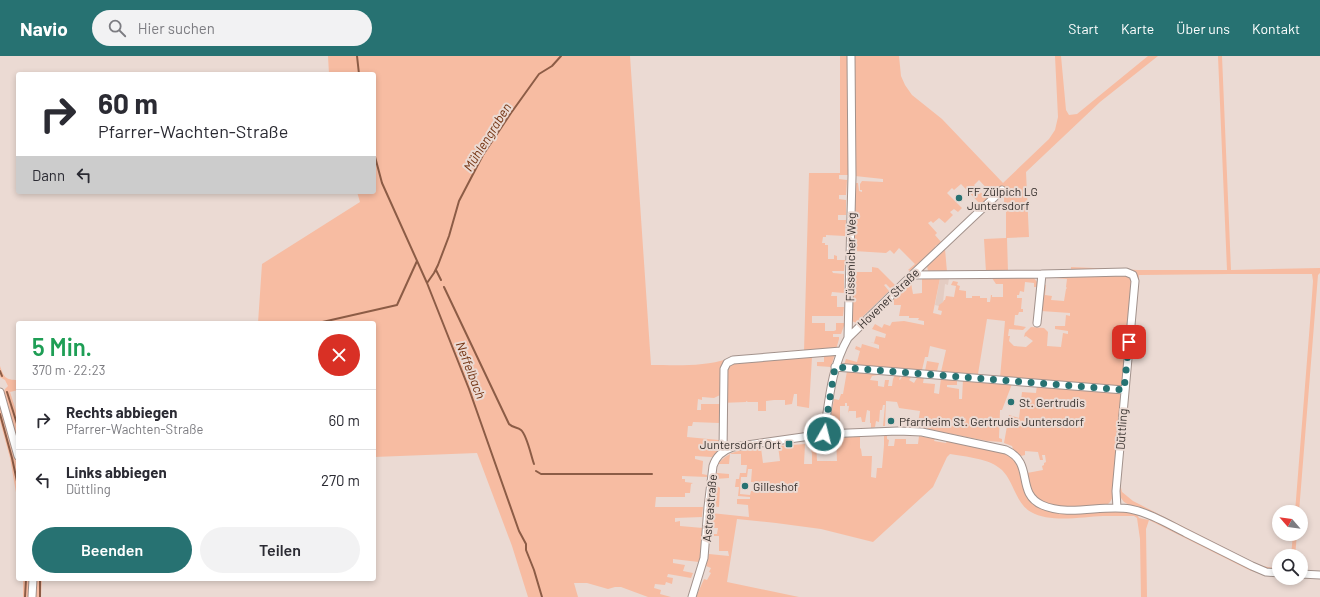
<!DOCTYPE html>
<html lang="de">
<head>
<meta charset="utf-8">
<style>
	:root { --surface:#fff; --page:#f2f2f3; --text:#2b2b33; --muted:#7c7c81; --line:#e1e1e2; --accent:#277272 }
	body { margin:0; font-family:Barlow,sans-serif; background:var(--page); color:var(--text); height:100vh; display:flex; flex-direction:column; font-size:15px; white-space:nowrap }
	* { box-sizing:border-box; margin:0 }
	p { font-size:13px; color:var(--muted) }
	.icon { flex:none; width:22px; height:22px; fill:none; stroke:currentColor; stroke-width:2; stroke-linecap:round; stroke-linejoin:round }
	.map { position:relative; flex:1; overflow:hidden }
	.drawer { position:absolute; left:16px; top:265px; width:360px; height:260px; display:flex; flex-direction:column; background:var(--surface); border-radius:4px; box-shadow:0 2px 6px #0003 }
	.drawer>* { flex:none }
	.guide { position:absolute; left:16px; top:16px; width:360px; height:122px; border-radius:4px; box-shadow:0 2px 6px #0003; background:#fff; color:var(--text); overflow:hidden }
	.needle { width:26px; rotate:298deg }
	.controls { position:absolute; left:1272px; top:449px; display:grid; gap:8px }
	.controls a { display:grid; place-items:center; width:36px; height:36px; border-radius:50%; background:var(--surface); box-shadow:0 2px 6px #0003; font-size:20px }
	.pin { position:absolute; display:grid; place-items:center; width:34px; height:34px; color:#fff; margin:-17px; border-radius:8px; box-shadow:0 2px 6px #0006 }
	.me { position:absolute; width:44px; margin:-22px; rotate:8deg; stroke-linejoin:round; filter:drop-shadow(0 0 3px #0008) }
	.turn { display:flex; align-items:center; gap:14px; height:84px; padding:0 16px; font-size:18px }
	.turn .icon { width:52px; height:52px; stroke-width:2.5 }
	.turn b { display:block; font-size:28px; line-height:34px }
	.then { display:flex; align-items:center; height:38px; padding:0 16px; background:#0003; gap:8px; font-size:15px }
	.round { display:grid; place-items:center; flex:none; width:42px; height:42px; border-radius:21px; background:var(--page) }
	.head { display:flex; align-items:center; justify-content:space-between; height:68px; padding:0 16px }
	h1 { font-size:24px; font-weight:600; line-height:30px; color:#1e9e55 }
	.button { display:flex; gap:8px; margin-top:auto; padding:8px 16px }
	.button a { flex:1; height:46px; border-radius:24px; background:var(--accent); color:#fff; font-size:16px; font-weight:600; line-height:46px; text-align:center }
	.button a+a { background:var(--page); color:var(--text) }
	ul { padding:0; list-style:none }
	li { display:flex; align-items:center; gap:12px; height:60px; padding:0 16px; border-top:1px solid var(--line) }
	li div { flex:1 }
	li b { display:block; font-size:15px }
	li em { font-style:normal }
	header { display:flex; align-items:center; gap:24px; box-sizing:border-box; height:56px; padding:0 20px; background:var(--accent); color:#fff }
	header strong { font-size:19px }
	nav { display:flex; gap:22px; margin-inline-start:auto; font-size:14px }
	.search { width:280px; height:36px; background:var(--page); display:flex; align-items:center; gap:10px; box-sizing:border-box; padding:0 14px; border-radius:22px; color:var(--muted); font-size:15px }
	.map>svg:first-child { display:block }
	.built { fill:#e4ccc2 }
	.green { fill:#f7bca2; fill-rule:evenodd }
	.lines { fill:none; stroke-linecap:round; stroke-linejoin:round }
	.stream { stroke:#8c5c46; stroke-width:2 }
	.minor-casing { stroke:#a2928c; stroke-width:9 }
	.minor { stroke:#fff; stroke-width:7 }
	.route { stroke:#277272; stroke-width:7; stroke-dasharray:0 12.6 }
	.poi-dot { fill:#277272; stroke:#ebdad3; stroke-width:1.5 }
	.labels { text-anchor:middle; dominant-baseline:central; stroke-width:4; stroke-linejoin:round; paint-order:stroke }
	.poi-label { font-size:12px; fill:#37312e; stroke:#ebdad3; text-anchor:start }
	.street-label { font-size:12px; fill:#37312e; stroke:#ebdad3 }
	.water-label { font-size:13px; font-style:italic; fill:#723210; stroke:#ebdad3 }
</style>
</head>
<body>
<header>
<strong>Navio</strong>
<div class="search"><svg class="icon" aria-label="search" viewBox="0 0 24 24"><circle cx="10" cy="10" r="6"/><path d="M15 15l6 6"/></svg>Hier suchen</div>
<nav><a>Start</a><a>Karte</a><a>Über uns</a><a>Kontakt</a></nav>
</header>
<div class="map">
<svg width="1320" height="541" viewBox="0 0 1320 541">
	<rect width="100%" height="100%" fill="#ebdad3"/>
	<path class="built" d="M940,222H949L948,229L945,228L943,246L939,250L935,249Z"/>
	<path class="green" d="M328,0H630L651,309C675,309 704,311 727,303L804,296L809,117H840V0H848L849,119H839V123L847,124L846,139H839V143L846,144V159H838V164H846L845,180L826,179V181H823L822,187H825V189H828V203H834V199L837,200V204H845L844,215H832L833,217L844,218V237L832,236L831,240H837V251H844L843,260H812V267H825V275H834L836,274V267H845L841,278H833V281H839V283L831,311L817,310V306H824V300L812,301L809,352L797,350V338H794L792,348L785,349V344H774L766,345V355H758V346H748L746,345V346L720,347V339L714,342L702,341V344L698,343L697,354H701V348H720L719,367L693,366L692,370H688L687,381L719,384V391H717L716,393L718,395L712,401L695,400V403L703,405L702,418L707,419V421L682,420V423H685V426L693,427L691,428L690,437H685V441H656L655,451H703L702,461L675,462V466L680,465V470L703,472L701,500L699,506L673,503V507L685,509L683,515L693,517L691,522L668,518L667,521L673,522L672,528L666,526L665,529L655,528L654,532L661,534L660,538L671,541H648L621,531H615L608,533L587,527H574L578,541H528L512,490L477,397L374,401V267H258L262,208L360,146L357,136H374V18H329Z
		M855,0H899L901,20L905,29L912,39L942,63L1003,127L1049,83L1055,74L1058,61L1055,0H1061L1066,54L1069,59L1077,58L1148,0H1158L1100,46L1026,116L1029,181L1007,182L1008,216H986L984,183L1006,182V155H1004V137L999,132L992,138L979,124L974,129L987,143L981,149L961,128L954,134L952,132L947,137L962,152L958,156L954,153L950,156L953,159L945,167L939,162L933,167L931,165L928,167L937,177L935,179L941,186L937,190L936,189L935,192L910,215L908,214L915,208L899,192L894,198L890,194L886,197L854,195L855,127H858L859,135L862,136V134H860V128L862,125L883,126V123L855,120Z
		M1218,0H1222L1231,214L1320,212V217L1318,219L1299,456H1295L1311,254L1313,225L1312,218H1229L1139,219L1120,428L1122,436L1133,445L1251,505L1263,510L1279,513V515L1266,513L1133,451L1124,446L1118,438L1135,219L1071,214V211L1138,214H1227Z
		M945,193L947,216H930L928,215L927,210Z
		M872,211L878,212L895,229L891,233L886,228L884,229L889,235L856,267L852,265L853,216H872Z
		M1126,218L1133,224L1123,329L1121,331L1000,322L1005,265L987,263L978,318L941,316L946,294L930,290L928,301H925L922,314L844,309L846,303L857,306L860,295L855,293L856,290L861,292L862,288L879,293V289L870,286L874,287L876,280L885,282L886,278L872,273L875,268L882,272L884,268L890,270L892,266L904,265L924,269V265L918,264L919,262H909V260H899L901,249H894V242L914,222V227H911L913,238L922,237V222H940L933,257L941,259L942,255L938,254L939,249L943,246L944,244H945L946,240L954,241L956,230L951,229L953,225L958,226L957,229L960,230L959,234L966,235V242H972V240H980V242H987V246H990L991,239H992V241H1003V228H996L992,222L1033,221L1038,227L1037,231H1034V227L1025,226L1024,236L1020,235L1019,239H1017V242H1022L1021,253H1023V256H1019L1018,259H1015L1014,269L1026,271L1023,274L1009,273L1008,280H1010L1009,285L1014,290L1026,291L1033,285L1026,280L1024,281L1025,277L1031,271L1044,272L1048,276L1047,290L1061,291L1063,277L1068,278V275L1055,273V270H1065L1066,259L1070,260V257L1041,255L1043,228L1046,229L1045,239L1052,240L1051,244L1064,245L1066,233L1067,232L1066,231L1067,223L1056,222V221Z
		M927,305L939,307L937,315H925Z
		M0,310C4,321 5,324 18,324V334L10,336L18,361V386L3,338L5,333L8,330L5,324L0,321Z
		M847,315L878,317V319L872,320L870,324L878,325V330L884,331L885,324H889L888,330H892L893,323L895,319H902L899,323L900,324L903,319L912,320L909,324L914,327L918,320L924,321L923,327L935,328L934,337L939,338L941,322L955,323L957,325V329H947V331L959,333V343H962L963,324L1012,328L1002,354H1000L999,382L1002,383V386L987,385L927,373V368L925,372L922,373V368L918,367L920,355L899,352L897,346L886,345L885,370H883L885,349H883L882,354H880L879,366L876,365L875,371L871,372V367H870V355L867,354L865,366H862L861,361L856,362V355H849L848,357L849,350H847V347H845V350H840V370H836L835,360H831L834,343L839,344L841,338H843Z
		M1037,329L1119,337L1122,341L1114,439L1110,446L1106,450C1086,451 1042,456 1031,436C1029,431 1028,423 1027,417L1043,414L1042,410L1044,409V407L1046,406L1045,399H1042L1043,404H1040L1038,396L1025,395V399L1021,400L1013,393L1012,390L1004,387L1009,359L1019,362L1022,336L1036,337Z
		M0,347L18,413V448L10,402L0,365Z
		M884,379H887V383L889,384L888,390H894L895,383H906V388H918L919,380L935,383L934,385L946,387L947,385L950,386V385L1005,397L1016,404L1038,450L1121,454L1137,458L1139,462L1149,464L1153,463L1279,519V521L1263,519L1249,514L1149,464L1146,473L1147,541H1141L1140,483L1137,462L1134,460C1124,460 1114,460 1103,460C1082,461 1050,467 1031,456C1016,448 1014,426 1002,414C989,402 966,401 950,398L947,401L933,431L873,486L821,473L776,467L737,463L727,526L799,541H696L704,523L707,524L711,517L709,516L711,512L706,510L709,498L729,500L728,495H719V480H714V478H717L718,472H711V480H710L711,457L749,461L748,449L737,448V443H750V441L738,440L739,431H735L736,423H739L740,417H746L747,409H741V398H730L729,408H718C731,393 743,394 761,392L763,407L780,405L778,390L805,388L804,408H812V398L810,388L814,387V384H816L817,405H837L836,382L860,380V392L861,393L862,400H872L871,421L876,422L877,412H882L884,389ZM748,413H752L751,426H753V435H751L750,439L740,438L741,421H747Z
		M717,414V417L729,418V422L715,423Z
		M714,428L720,432L719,451L711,450Z
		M1293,478H1297L1295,500H1291Z
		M23,523H29V541H23Z
		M35,523H42L41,541H35Z"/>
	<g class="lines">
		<path class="stream" d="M357,0L359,18
			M374,97L382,127L427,227L469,333L519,475L526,488V494L534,514L542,541
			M436,214L441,224
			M427,227L434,217L438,209L449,180L459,145L483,99L511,57L539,18L552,10L561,0
			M444,231L509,368C513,372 517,371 521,374C527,379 531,400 534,408
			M318,267L397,249L417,205
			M0,315L2,320
			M7,336L18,371
			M0,358L12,402L18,430
			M536,415L541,418H652
			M25,541L26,523
			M40,541V523"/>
		<defs>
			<path id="minor" d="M912,219L1042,218L1126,216L1133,219L1135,225L1116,435L1117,452
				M1037,267L1042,218
				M848,282L852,120L851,0
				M835,311L1124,334
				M0,336L18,400
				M824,378C829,345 831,312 848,282L912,219L1002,134
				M723,396L724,313L727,307L733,304L841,295
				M1301,518L1320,519
				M32,541L33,523
				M692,541L704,502L708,451L713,410C716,400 724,394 733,391L824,378L898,375L922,376L1006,394C1035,407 1015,437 1042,449C1069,461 1103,448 1130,453C1150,457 1168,468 1186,477C1208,488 1230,499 1252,510L1266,516L1279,517"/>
		</defs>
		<use href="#minor" class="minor-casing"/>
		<use href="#minor" class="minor"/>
	</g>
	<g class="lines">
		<path class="route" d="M824,378L835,311L1124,334L1129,286"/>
	</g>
	<g class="poi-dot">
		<circle cx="959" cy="142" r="4"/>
		<circle cx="1011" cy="346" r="4"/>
		<circle cx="891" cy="365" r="4"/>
		<rect x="785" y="384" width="8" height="8" rx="2"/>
		<circle cx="745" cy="430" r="4"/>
	</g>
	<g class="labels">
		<g class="poi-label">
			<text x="967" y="135">FF Zülpich LG<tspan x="967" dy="14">Juntersdorf</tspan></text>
			<text x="1019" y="346">St. Gertrudis</text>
			<text x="899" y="365">Pfarrheim St. Gertrudis Juntersdorf</text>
			<text x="781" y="388" text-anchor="end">Juntersdorf Ort</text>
			<text x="753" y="430">Gilleshof</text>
		</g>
		<g class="street-label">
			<text transform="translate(850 201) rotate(-89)">Füssenicher Weg</text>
			<text transform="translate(888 242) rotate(-44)">Hovener Straße</text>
			<text transform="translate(1121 373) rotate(-86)">Düttling</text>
			<text transform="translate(709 452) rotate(-85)">Astreastraße</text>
		</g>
		<g class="water-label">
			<text transform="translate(487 81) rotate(-58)">Mühlengraben</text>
			<text transform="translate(471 314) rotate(69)">Neffelbach</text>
		</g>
	</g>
</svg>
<div class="controls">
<a><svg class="needle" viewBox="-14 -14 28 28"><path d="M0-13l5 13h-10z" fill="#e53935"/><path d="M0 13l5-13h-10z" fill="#7c7c81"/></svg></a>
<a><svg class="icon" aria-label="search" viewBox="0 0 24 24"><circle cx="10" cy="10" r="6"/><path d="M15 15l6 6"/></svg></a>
</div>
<div class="pin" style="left:1129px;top:286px;background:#d93025"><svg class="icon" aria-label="arrive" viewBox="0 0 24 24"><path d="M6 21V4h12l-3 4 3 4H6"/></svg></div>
<svg class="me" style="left:824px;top:378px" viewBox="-20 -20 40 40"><circle r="17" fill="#277272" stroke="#fff" stroke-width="3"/><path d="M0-11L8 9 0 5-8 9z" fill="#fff"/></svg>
<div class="guide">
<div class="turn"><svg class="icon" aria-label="right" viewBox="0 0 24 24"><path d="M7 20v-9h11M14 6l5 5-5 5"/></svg><div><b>60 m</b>Pfarrer-Wachten-Straße</div></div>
<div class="then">Dann<svg class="icon" aria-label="left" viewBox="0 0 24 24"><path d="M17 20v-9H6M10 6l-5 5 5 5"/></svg></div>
</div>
<section class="drawer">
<div class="head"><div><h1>5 Min.</h1><p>370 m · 22:23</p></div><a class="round" style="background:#d93025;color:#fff"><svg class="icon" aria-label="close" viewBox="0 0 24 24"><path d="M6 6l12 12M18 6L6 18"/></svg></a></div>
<ul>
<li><svg class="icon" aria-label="right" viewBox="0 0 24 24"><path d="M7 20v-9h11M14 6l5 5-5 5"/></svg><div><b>Rechts abbiegen</b><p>Pfarrer-Wachten-Straße</p></div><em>60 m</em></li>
<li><svg class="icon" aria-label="left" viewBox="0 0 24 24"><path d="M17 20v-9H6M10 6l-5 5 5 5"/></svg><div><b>Links abbiegen</b><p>Düttling</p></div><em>270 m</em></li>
</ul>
<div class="button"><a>Beenden</a><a>Teilen</a></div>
</section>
</div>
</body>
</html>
